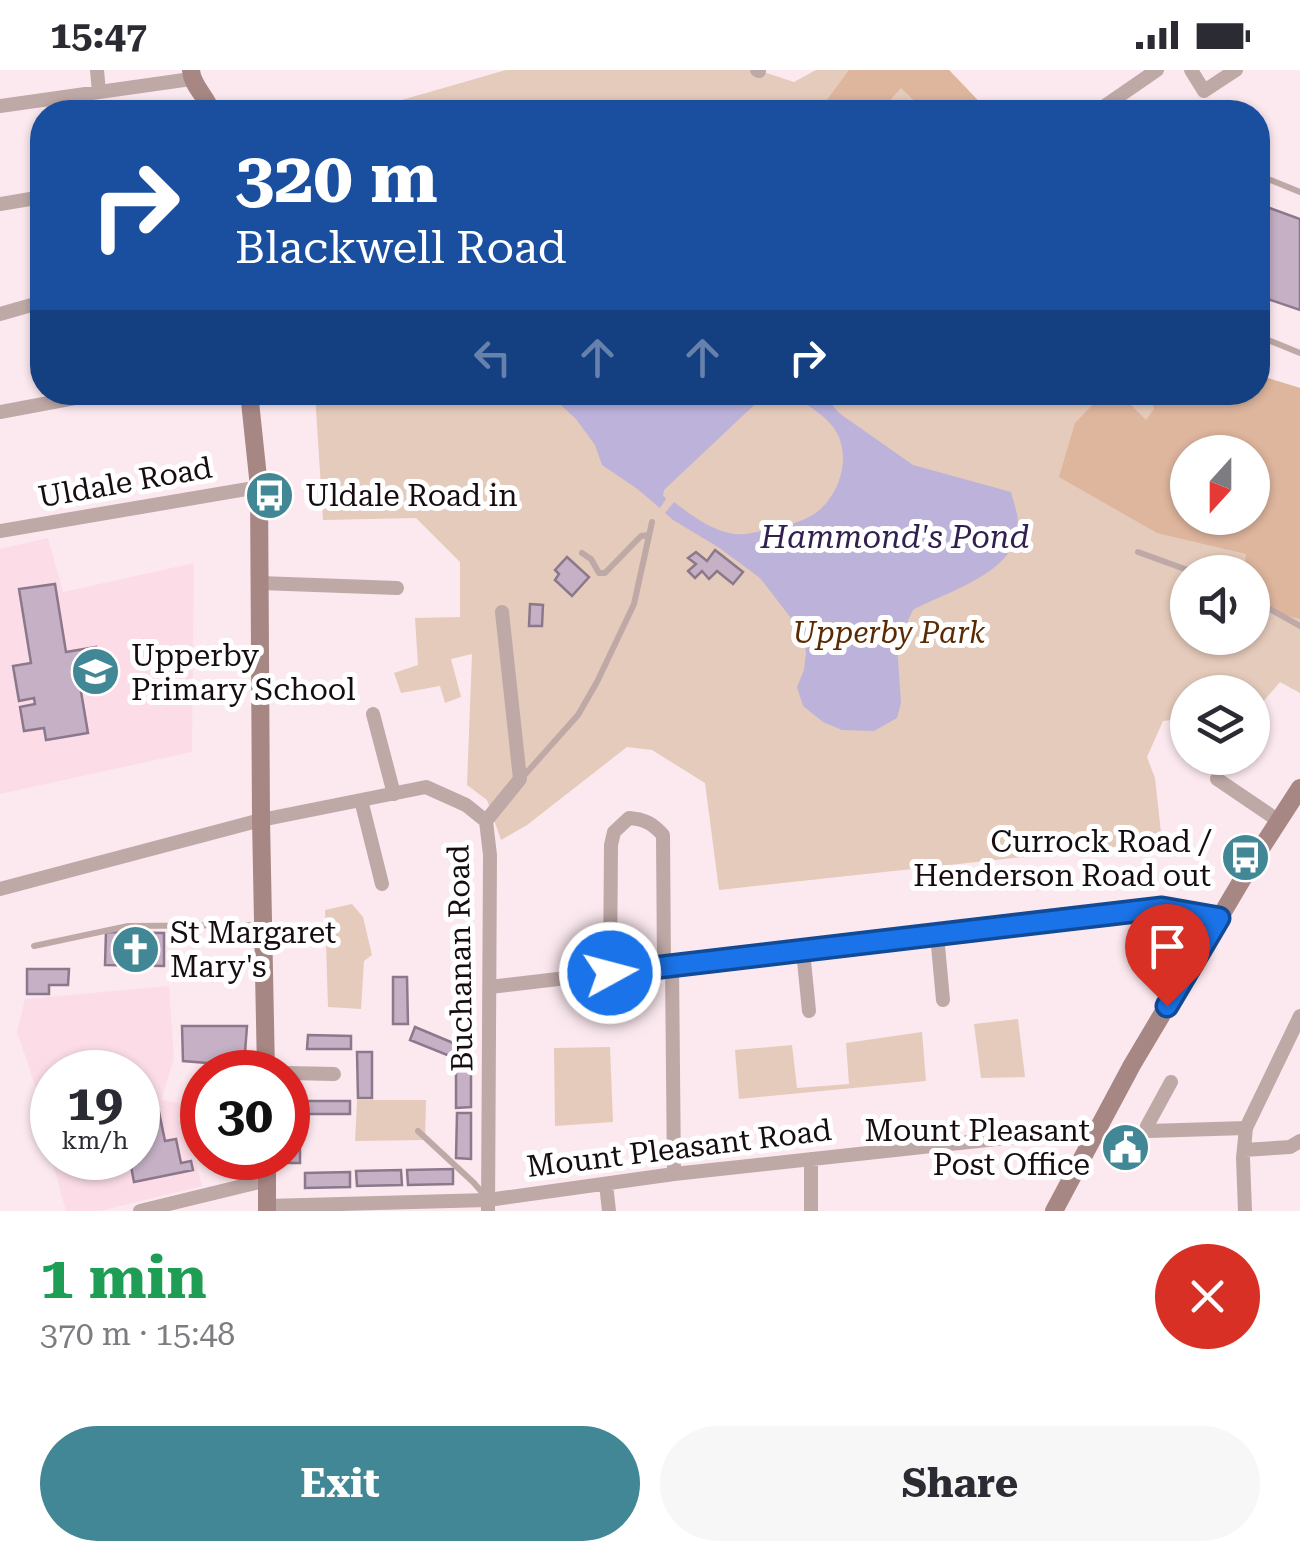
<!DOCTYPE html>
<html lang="en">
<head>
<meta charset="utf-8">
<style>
	:root { --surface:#fff; --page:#f7f7f7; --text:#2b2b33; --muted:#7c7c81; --accent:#428795 }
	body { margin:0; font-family:"Roboto Serif",serif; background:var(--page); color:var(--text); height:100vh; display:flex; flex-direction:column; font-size:38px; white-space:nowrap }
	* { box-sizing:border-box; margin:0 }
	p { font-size:32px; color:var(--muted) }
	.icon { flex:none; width:55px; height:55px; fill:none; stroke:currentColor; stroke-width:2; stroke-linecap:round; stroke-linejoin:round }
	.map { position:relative; height:1141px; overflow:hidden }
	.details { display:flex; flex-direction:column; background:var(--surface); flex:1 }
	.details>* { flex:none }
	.banner { position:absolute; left:30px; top:30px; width:1240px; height:305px; border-radius:40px; box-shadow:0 2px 8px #0004; background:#1a4fa0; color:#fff; overflow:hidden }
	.needle { width:65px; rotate:201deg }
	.buttons { position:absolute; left:1170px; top:365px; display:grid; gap:20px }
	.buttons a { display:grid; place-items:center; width:100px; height:100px; border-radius:50%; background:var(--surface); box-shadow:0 2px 8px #0004; font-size:50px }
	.speed { position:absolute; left:30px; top:980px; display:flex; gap:20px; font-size:50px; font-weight:700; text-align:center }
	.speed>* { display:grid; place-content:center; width:130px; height:130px; border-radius:50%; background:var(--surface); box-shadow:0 2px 8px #0004; line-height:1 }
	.speed small { font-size:25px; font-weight:400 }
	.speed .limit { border:15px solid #d22; background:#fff; color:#111 }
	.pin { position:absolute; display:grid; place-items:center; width:85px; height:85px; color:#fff; margin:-102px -42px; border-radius:50% 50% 50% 0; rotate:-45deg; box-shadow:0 0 10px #0007 }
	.pin .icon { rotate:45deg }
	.me { position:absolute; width:110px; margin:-55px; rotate:83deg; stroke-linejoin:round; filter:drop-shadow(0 0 8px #0008) }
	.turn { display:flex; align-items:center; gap:35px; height:210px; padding:0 40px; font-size:45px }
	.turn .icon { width:130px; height:130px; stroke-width:2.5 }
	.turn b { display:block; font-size:70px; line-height:85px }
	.lanes { display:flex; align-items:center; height:95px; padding:0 40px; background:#0003; justify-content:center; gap:50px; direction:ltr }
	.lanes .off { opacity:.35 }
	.round { display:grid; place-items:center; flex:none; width:105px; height:105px; border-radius:52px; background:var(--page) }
	.summary { display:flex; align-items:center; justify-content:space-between; height:170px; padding:0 40px }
	h1 { font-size:60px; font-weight:700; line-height:75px; color:#1e9e55 }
	.cta { display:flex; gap:20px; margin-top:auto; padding:20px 40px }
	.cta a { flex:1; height:115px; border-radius:60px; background:var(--accent); color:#fff; font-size:40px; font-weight:700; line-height:115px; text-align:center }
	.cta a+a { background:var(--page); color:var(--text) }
	.status { display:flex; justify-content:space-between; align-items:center; height:70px; padding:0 50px; background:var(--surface); direction:ltr }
	.status svg { height:28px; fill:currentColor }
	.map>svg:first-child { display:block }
	.built { fill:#fcdde7 }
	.green { fill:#e5cbbb; fill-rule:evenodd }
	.forest { fill:#deb59d; fill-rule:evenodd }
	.water { fill:#bdb2da }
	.building { fill:#c5b0c5; stroke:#8b788b; stroke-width:2.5 }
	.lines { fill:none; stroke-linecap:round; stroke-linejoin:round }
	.lane { stroke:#bfa9a7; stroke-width:6 }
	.street { stroke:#bfa9a7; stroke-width:14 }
	.secondary { stroke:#a68784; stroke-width:18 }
	.route-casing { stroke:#114b97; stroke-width:25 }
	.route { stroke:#1a73e8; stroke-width:18 }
	.labels { text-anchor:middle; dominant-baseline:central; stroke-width:10; stroke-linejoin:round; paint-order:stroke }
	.street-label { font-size:30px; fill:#170d11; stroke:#fff }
	.poi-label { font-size:30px; fill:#170d11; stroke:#fff; text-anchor:start }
	.park-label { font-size:30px; font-style:italic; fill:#5c2a02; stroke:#fff }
	.water-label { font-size:32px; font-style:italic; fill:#311f50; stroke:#fff }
</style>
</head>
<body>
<div class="status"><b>15:47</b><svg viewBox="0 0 49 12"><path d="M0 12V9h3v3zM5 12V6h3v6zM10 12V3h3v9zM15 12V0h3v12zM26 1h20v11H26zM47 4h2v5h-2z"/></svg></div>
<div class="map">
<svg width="1300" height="1141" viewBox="0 0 1300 1141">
	<rect width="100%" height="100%" fill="#fce9ef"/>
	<path class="built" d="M48,468L63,522L194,493L192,682L0,724V479Z
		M169,916L174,989L161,1030L181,1033L202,1116L100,1141H66L44,1063L52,1057V1088H138V1002H52V1045L46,1022L36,1018L17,962L25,929Z"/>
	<path class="green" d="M506,0H757L794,12L816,0H949L989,42H360Z
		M1258,305L1300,318V623L1280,612L1256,640H1253L1252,622H1188L1187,648L1163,651L1147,687L1155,708L1162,772L719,820L705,713L652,680L627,677L527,755L501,770L487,730L467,715L472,584L451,589L461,627L445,633L440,616L401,623L394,603L418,595L415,548L460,547V492L416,448L323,450L315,323L1258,322ZM1188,382H1252V448H1188ZM1188,502H1252V568H1188Z
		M352,834L363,847L372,885L364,891L361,939L328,937L325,840Z
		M1018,949L1025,1007L981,1008L974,954Z
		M922,962L926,1011L739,1029L735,980L792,975L797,1018L849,1014L846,973Z
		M610,977L613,1052L555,1056L554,978Z
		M357,1030H426L425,1070L355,1071Z"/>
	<path class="forest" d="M849,0H949L989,42H926L901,18L879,42H818Z
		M1258,305L1300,318V549L1253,537L1252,502H1244L1246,484L1157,463L1059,407L1075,353L1104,323H1119L1146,350L1154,339L1151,323L1258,322ZM1188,382H1252V448H1188Z"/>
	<path class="water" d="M822,322L839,343L913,395L1011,422C1013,431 1018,443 1018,453C1020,502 947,521 913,540L897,574L901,633L897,648L874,661L842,660L823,652L803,636L797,617L804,600L806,583L804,570L794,552L760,508L718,477L673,450L665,443L674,432C691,445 713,462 735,464C745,465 756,462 766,460C782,457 804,452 817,442C839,425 850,391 838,365C830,348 813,340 799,328L806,323Z
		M548,323H767L664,420L663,425L666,429L660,438L636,418L602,395L595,375L576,349Z"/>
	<path class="building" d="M1264,136L1300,149V240L1265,228L1258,249V151Z
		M715,480L743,502L733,514L717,501L709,509L702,501L695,508L688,501L696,494L688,488L696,482L707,491Z
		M567,487L589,507L572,526L555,510L559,504L555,500Z
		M55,514L66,582L96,577L99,595L77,598L88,663L46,670L44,658L24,661L20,637L35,634L34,628L19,631L13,596L31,593L19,519Z
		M530,534L543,535L542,556H529Z
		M106,862L164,863V896L105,895Z
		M27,899H69L68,915H49V924H27Z
		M393,907H407L408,954H393Z
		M182,956H247L244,996L183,991Z
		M415,957L458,975L452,987L410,970Z
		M308,965L351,966V979H307Z
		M357,982H372V1028H358Z
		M456,991H471V1037L456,1038Z
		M307,1031H350V1044H307Z
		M159,1042L165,1071L176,1069L181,1093L191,1091L193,1100L134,1112L130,1091L138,1089V1046Z
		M457,1043H471V1089L456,1088Z
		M288,1048H300V1093H286Z
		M453,1099V1114L408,1115L407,1100Z
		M401,1100L402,1115L357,1116L356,1101Z
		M350,1102V1117L305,1118V1103Z"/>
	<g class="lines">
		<path class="lane" d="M1258,105L1300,122
			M1258,266L1300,283
			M1138,482L1193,502
			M582,483L591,489L599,503H605L641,466L649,465
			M1252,529L1300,556
			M521,709L578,645L597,612L634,534L652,452
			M34,876L128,856L262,855
			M418,1061L474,1113L485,1126"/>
		<path class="street" d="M97,0L99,22
			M757,0L759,1
			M1191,0L1204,21L1236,0
			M0,36L191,9
			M1096,42L1157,0
			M0,134L42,127
			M0,244L42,232
			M0,342L107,322
			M0,461L259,417
			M260,513L397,518
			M373,644L394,724
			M1217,709L1279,751
			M361,730L382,814
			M486,751L520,709L502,542
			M0,819L261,750L426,717L466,735L486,751L490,785L488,1141
			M937,865L943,930
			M803,881L809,941
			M672,896L674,1104
			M610,903L611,775L614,762L629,748C645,749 653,754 663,765L664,897
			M490,917L1163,838L1219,848
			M288,1003L334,1004
			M1171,1012L1147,1056L1149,1061L1246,1058
			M1244,1080L1290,1077L1300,1071
			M811,1089V1141
			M606,1114L609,1141
			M267,1136L488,1130L674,1104L1097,1058
			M140,1141L267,1110
			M1245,1141L1243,1088L1246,1058L1300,946"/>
		<path class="secondary" d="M191,0C192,17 208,27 211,42
			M249,322L259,417L261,750L266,1002
			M267,1088V1141
			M1054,1141L1132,995L1258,783L1300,718"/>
	</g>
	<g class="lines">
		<defs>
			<path id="route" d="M610,903L1162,838L1219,848L1167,936"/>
		</defs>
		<use href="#route" class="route-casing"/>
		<use href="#route" class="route"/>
	</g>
	<defs>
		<symbol id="bus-disc" viewBox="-11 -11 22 22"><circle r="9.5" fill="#428795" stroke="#fff"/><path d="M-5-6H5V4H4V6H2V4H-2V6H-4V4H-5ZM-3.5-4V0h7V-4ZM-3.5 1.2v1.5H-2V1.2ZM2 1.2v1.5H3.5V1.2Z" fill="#fff"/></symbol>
		<symbol id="school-disc" viewBox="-11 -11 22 22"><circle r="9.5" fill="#428795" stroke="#fff"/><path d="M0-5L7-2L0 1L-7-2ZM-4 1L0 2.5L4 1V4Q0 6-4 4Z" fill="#fff"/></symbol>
		<symbol id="church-disc" viewBox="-11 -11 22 22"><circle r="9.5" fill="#428795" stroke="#fff"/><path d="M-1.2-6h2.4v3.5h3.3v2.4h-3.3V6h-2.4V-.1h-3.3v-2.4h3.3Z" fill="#fff"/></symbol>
		<symbol id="civic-disc" viewBox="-11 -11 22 22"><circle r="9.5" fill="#428795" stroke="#fff"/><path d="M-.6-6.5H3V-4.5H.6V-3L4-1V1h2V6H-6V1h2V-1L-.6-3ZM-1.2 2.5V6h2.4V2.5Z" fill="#fff"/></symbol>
	</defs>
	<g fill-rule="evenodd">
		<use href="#bus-disc" x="242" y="398" width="55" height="55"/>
		<use href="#school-disc" x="68" y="574" width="55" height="55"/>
		<use href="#bus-disc" x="1218" y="760" width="55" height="55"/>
		<use href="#church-disc" x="108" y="852" width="55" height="55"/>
		<use href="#civic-disc" x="1098" y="1050" width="55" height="55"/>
	</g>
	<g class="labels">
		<g class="street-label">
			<text transform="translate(125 412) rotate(-10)">Uldale Road</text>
			<text transform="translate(460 888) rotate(-91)">Buchanan Road</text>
			<text transform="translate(679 1078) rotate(-7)">Mount Pleasant Road</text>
		</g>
		<g class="poi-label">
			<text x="305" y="425">Uldale Road in</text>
			<text x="131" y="585">Upperby<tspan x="131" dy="34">Primary School</tspan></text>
			<text x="1211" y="771" text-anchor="end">Currock Road /<tspan x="1211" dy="34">Henderson Road out</tspan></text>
			<text x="170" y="862">St Margaret<tspan x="170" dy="34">Mary's</tspan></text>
			<text x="1090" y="1060" text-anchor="end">Mount Pleasant<tspan x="1090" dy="34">Post Office</tspan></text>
		</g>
		<g class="park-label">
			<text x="889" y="562">Upperby Park</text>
		</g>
		<g class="water-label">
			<text x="895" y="467">Hammond's Pond</text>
		</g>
	</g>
</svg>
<div class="buttons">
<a><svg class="needle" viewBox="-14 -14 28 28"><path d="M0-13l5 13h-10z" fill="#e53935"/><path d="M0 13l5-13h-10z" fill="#7c7c81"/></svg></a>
<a><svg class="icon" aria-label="sound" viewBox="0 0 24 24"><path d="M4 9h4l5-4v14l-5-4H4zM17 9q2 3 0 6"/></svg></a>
<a><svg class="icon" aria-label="layers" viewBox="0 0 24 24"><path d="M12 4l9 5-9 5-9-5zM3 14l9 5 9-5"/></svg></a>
</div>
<div class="speed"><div>19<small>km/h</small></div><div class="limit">30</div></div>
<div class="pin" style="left:1167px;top:936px;background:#d93025"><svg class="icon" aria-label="arrive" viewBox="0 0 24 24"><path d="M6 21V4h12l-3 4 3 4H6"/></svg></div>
<svg class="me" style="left:610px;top:903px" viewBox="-20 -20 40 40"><circle r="17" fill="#1a73e8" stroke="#fff" stroke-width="3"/><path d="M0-11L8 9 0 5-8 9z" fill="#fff"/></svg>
<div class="banner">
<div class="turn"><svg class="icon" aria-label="right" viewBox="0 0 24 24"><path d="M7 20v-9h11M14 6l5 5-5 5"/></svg><div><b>320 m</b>Blackwell Road</div></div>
<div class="lanes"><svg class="icon off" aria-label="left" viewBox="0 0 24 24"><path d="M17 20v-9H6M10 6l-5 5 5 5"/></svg><svg class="icon off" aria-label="ahead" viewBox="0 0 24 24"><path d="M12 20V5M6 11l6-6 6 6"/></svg><svg class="icon off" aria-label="ahead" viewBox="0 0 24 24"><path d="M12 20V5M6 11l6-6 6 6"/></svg><svg class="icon" aria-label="right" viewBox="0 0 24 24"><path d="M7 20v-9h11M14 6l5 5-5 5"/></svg></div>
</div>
</div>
<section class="details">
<div class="summary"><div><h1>1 min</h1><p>370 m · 15:48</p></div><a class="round" style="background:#d93025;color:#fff"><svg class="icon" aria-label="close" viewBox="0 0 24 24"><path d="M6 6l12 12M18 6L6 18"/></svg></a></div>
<div class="cta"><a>Exit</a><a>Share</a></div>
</section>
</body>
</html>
